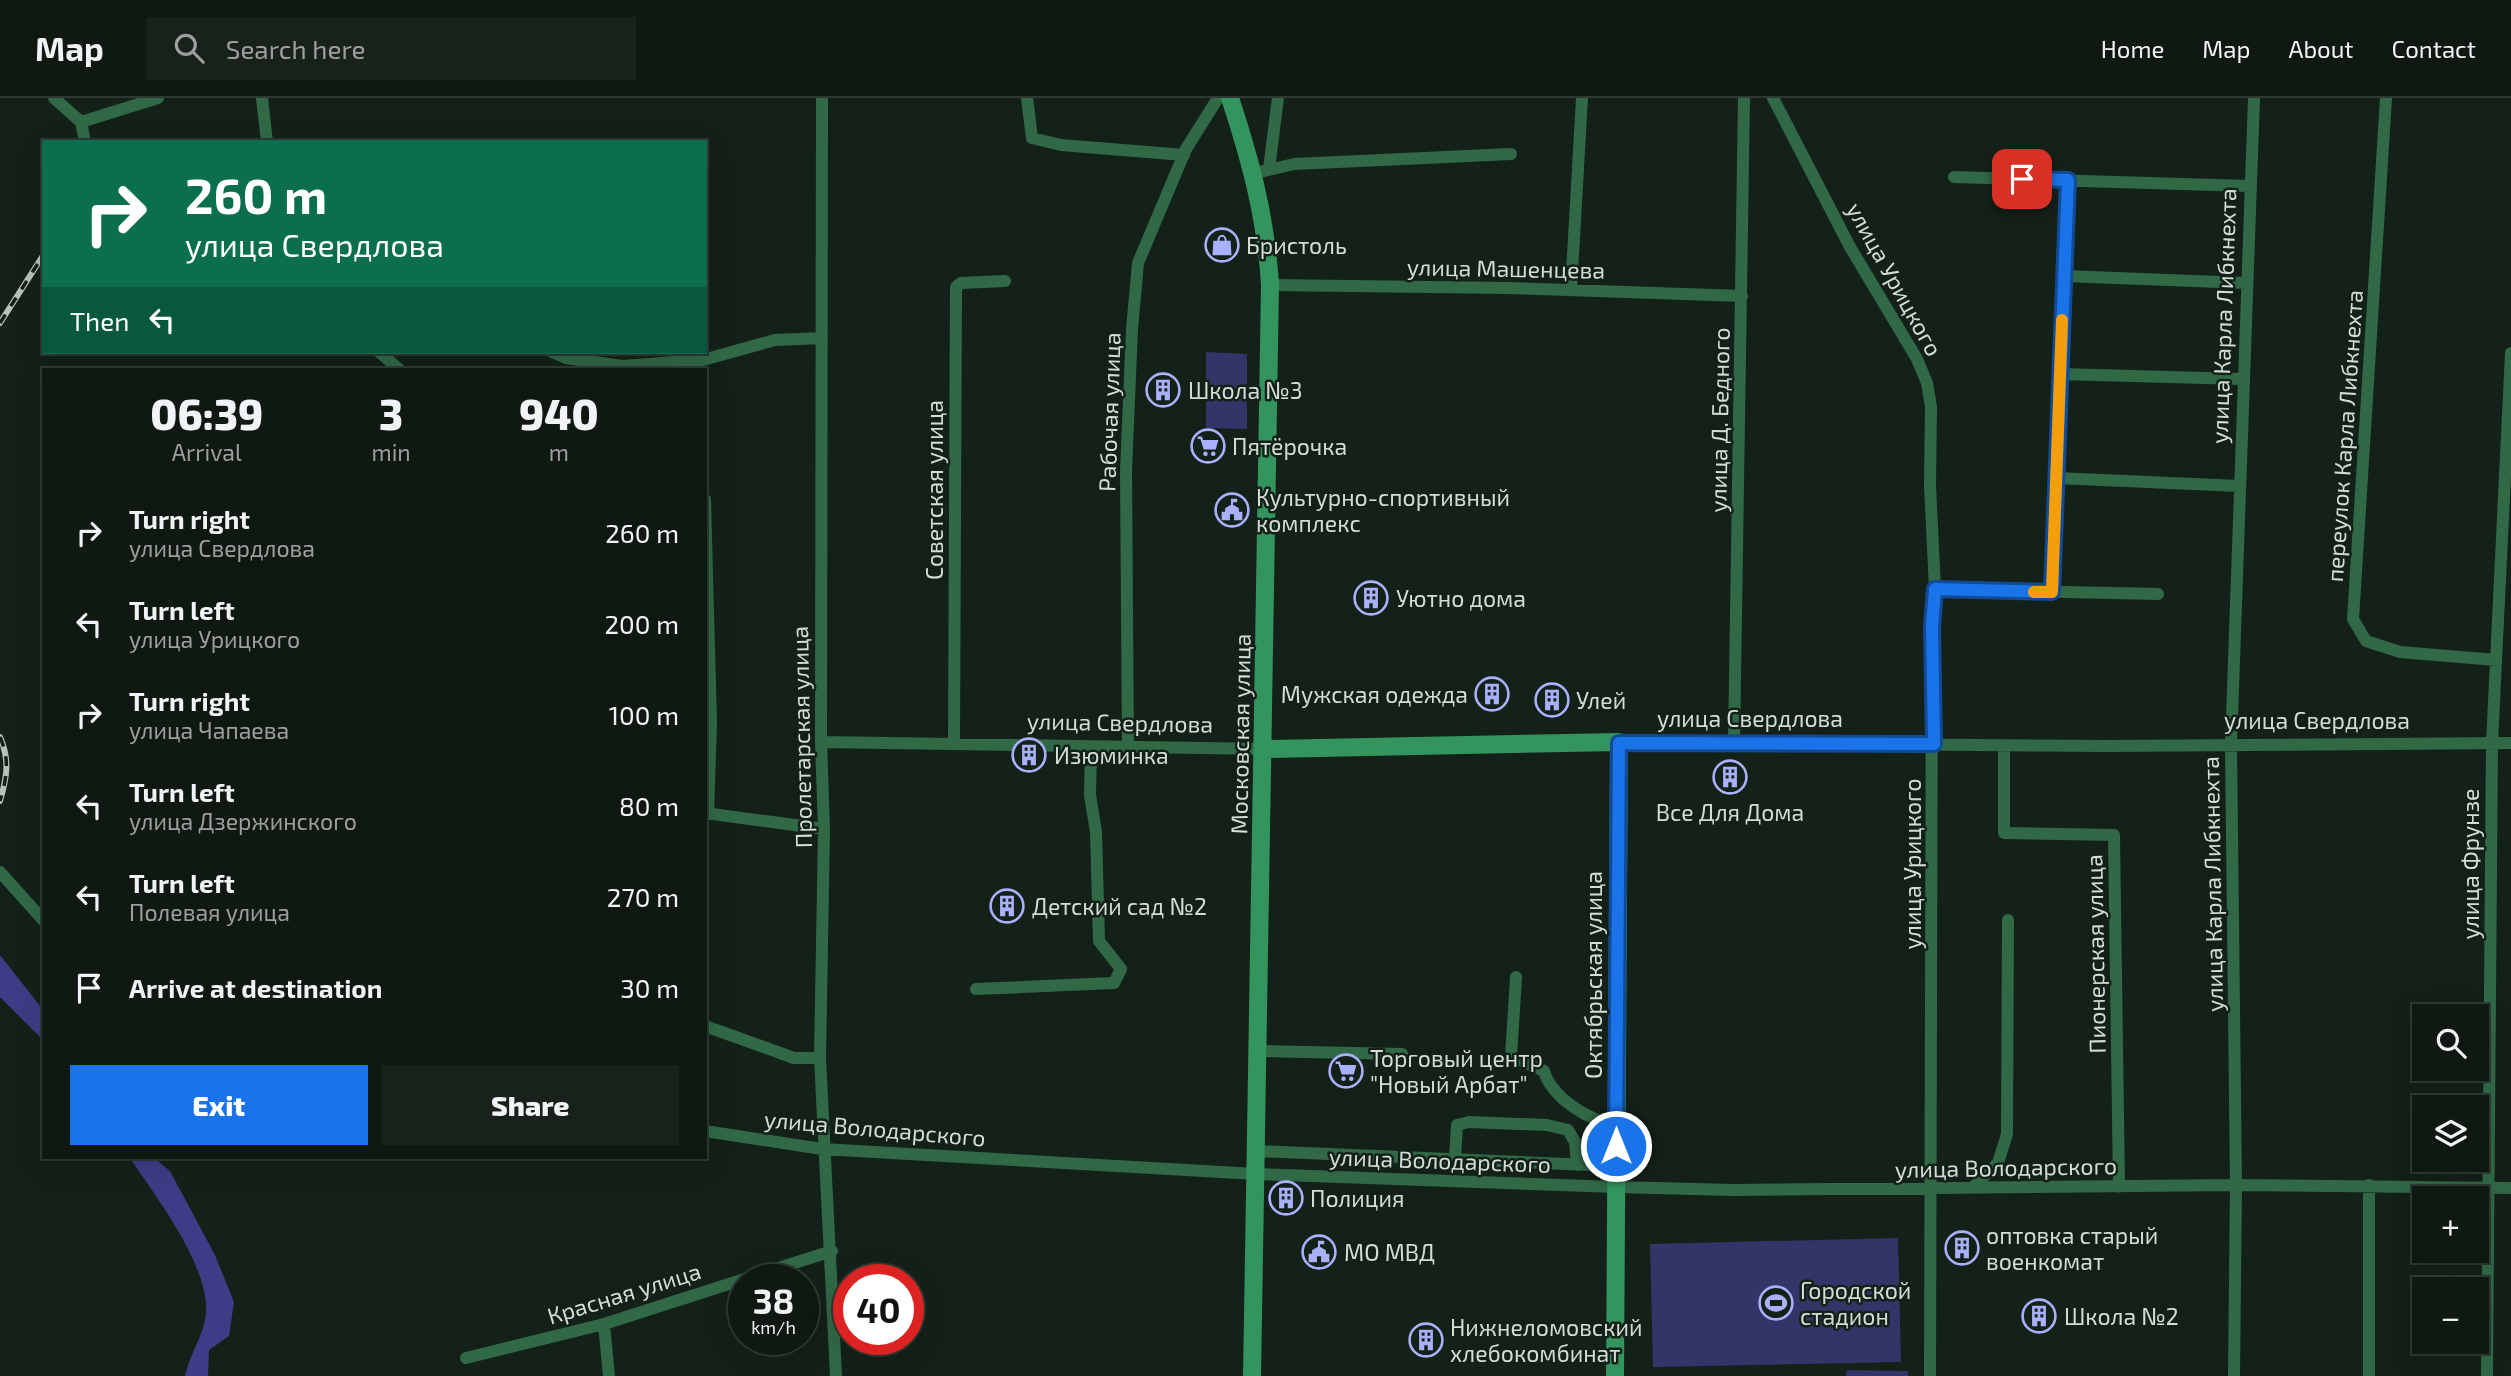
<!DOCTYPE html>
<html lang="en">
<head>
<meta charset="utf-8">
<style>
	:root { --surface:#0f1912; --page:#18221b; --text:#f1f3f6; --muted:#9ba09f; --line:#2f3832; --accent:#1a73e8 }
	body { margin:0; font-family:"Exo 2",sans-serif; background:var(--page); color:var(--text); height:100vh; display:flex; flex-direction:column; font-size:26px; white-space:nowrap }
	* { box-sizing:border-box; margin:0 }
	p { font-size:23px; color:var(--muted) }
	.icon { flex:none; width:38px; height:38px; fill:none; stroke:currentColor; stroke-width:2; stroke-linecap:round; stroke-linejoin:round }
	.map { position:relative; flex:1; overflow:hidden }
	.details { position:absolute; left:42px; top:270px; width:665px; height:791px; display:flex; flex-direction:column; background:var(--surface); border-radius:0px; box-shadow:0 7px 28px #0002,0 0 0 2px var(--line) }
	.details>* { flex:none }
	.banner { position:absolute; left:42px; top:42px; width:665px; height:214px; border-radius:0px; box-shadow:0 7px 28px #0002,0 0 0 2px var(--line); background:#0b6e4f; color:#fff; overflow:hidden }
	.controls { position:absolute; left:2412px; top:906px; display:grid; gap:14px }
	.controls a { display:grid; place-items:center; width:77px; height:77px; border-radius:0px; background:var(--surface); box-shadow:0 7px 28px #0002,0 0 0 2px var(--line); font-size:35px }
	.speed { position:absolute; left:728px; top:1166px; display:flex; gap:14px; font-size:35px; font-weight:700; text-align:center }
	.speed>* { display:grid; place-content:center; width:91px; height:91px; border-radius:50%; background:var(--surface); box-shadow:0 7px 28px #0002,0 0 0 2px var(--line); line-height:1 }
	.speed small { font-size:18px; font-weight:400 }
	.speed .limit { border:10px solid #d22; background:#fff; color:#111 }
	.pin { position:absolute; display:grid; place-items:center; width:60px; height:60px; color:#fff; margin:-30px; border-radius:14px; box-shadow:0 4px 10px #0006 }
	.me { position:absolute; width:77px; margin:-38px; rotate:0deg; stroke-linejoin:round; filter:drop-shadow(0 0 5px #0008) }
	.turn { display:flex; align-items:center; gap:24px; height:147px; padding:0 28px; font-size:32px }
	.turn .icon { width:91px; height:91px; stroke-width:2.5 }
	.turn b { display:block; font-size:49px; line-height:60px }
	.then { display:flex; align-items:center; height:66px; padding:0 28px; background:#0003; gap:14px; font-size:26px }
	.eta { display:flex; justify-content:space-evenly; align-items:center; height:119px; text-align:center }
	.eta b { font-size:42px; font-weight:800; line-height:49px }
	.action { display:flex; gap:14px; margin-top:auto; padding:14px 28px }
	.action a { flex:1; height:80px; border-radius:0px; background:var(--accent); color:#fff; font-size:28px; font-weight:800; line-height:80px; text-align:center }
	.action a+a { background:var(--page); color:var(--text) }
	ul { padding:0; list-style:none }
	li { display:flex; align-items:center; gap:21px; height:91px; padding:0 28px }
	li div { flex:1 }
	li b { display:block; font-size:26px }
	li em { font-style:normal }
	header { display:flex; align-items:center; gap:42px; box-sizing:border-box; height:98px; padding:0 35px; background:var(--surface); border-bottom:2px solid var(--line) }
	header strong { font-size:33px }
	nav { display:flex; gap:38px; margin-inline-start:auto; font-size:24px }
	.search { width:490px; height:63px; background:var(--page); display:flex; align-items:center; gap:18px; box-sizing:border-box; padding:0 24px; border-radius:0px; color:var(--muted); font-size:26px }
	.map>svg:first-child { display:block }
	.grass { fill:#333569 }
	.water { fill:#3d3d87 }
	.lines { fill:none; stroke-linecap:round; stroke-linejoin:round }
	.street { stroke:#316947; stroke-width:12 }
	.secondary { stroke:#33945d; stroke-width:18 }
	.rail-casing { stroke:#b9c1bb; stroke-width:6 }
	.rail { stroke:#142118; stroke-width:3.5; stroke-dasharray:10; stroke-linecap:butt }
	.route-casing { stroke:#114b97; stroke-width:18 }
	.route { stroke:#1a73e8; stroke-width:12 }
	.slow { stroke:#f59e0b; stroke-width:12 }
	.labels { text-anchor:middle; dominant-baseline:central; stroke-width:5; stroke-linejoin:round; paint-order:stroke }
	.poi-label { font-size:23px; fill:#d4dcd6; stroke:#142118; text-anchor:start }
	.street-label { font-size:23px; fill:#d4dcd6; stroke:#142118 }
</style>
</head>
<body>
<header>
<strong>Map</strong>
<div class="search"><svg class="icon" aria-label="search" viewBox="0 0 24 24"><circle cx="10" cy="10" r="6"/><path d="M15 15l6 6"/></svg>Search here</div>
<nav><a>Home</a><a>Map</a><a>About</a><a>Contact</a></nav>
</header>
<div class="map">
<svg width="2511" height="1278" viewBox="0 0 2511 1278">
	<rect width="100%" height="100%" fill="#142118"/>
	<path class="grass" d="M1206,254L1247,256V331L1206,330Z
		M1898,1140L1901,1264L1653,1269L1650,1146Z
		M1847,1272L1908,1273V1278H1846Z"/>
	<path class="water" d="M0,857L44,913V943L0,899Z
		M129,1059H153L170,1073L215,1157L234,1204L229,1238L209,1252L208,1278H185C190,1254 208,1232 206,1206C203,1160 155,1097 129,1059Z"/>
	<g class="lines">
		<path class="street" d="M54,0L81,24L158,0
			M262,0L267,44
			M822,0L821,644L824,731L820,960L836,1278
			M1027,0L1032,40L1061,47L1184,57
			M1773,0L1850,149L1917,261L1927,285L1931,309L1930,387L1935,491L1932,529L1930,1278
			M2386,0L2353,521L2366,543L2400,554L2496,562
			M81,24L85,44
			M1269,71L1278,0
			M1255,75L1294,66L1511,56
			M1954,79L2249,88
			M2064,178L2246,185
			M1270,187L1509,190L1742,198
			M1571,192L1582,0
			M379,254L399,271
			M552,254L566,260L622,268L703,262L775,242L822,240
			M2060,276L2242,281
			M2056,380L2239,388
			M705,401L711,625L708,716
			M1935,491L2158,496
			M2052,494L2068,82
			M821,644L1264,651
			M1619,644L2106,648L2511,645
			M1734,645L1744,0
			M954,646L956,189L961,185L1005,183
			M2004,648V735L2114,737L2119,1089
			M1128,649L1126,372L1132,231L1138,165L1186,51L1218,0
			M705,715L824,731
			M0,774L44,823
			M1516,879L1511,958L1544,973C1552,1000 1589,1023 1616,1027
			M976,891L1114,885L1121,871L1099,843L1096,734L1090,697L1091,648
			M705,928L794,960H820
			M1259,953L1402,956
			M705,1033L822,1051L1256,1076L1616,1089L1732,1092L2236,1087L2511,1090
			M1257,1053L1616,1068
			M1455,1061L1457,1027L1469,1024L1547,1027L1568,1032L1575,1044L1577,1067
			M1972,1090L1998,1065L2007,1036L2008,822
			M604,1226L609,1278
			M466,1260L604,1226L832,1153
			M2234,1278L2236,1087L2231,647L2254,0
			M2369,1278V1087
			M2487,1278L2492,645L2511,255"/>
		<path class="secondary" d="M1230,0C1251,64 1266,120 1270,187L1252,1278
			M1264,651L1619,644L1615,1278"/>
		<defs>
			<path id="rail" d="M0,225L44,156
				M0,639C10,662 7,679 0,703"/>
		</defs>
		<use href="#rail" class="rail-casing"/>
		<use href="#rail" class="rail"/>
	</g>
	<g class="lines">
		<defs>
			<path id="route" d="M1616,1048L1619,645L1934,646L1932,529L1935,491L2052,494L2068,82L2022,81"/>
		</defs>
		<use href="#route" class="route-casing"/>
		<use href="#route" class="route"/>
		<path class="slow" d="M2034,494H2052L2062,222"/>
	</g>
	<defs>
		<symbol id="shop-ring" viewBox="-11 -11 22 22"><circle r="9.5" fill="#142118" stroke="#a9b0fc" stroke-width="1.5"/><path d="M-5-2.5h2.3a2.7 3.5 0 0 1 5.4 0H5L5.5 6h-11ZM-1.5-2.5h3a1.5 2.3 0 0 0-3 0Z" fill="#a9b0fc"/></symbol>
		<symbol id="building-ring" viewBox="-11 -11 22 22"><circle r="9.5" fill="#142118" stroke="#a9b0fc" stroke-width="1.5"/><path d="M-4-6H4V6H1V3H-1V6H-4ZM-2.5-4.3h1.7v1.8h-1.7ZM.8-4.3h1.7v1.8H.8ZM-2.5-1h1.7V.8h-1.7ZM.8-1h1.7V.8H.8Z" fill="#a9b0fc"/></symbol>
		<symbol id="supermarket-ring" viewBox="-11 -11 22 22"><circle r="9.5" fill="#142118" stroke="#a9b0fc" stroke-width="1.5"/><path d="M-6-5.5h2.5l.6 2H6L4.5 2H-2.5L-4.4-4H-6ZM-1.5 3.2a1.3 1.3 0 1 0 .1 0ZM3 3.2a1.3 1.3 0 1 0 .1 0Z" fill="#a9b0fc"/></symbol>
		<symbol id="civic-ring" viewBox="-11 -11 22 22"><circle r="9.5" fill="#142118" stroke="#a9b0fc" stroke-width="1.5"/><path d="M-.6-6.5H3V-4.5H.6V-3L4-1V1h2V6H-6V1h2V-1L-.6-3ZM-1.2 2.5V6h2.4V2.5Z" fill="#a9b0fc"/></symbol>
		<symbol id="stadium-ring" viewBox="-11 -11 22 22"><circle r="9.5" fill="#142118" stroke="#a9b0fc" stroke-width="1.5"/><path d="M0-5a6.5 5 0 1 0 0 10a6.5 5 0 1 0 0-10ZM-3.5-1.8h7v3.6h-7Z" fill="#a9b0fc"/></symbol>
	</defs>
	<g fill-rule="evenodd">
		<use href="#shop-ring" x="1203" y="128" width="38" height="38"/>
		<use href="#building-ring" x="1144" y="273" width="38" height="38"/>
		<use href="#supermarket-ring" x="1189" y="329" width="38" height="38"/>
		<use href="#civic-ring" x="1213" y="393" width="38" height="38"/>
		<use href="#building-ring" x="1352" y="481" width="38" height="38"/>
		<use href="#building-ring" x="1473" y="577" width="38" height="38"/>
		<use href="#building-ring" x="1533" y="583" width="38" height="38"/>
		<use href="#building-ring" x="1010" y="638" width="38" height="38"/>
		<use href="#building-ring" x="1711" y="660" width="38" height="38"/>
		<use href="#building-ring" x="988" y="789" width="38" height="38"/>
		<use href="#supermarket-ring" x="1327" y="954" width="38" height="38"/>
		<use href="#building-ring" x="1267" y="1081" width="38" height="38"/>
		<use href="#building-ring" x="1943" y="1131" width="38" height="38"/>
		<use href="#civic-ring" x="1300" y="1135" width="38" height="38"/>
		<use href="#stadium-ring" x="1757" y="1186" width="38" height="38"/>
		<use href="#building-ring" x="2020" y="1199" width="38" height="38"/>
		<use href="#building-ring" x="1407" y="1223" width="38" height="38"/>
	</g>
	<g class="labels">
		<g class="poi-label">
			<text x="1246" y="147">Бристоль</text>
			<text x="1188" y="292">Школа №3</text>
			<text x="1232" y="348">Пятёрочка</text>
			<text x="1256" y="399">Культурно-спортивный<tspan x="1256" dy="26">комплекс</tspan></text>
			<text x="1396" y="500">Уютно дома</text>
			<text x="1468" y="596" text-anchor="end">Мужская одежда</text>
			<text x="1576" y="602">Улей</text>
			<text x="1054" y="657">Изюминка</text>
			<text x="1730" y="714" text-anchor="middle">Все Для Дома</text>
			<text x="1032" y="808">Детский сад №2</text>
			<text x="1370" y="960">Торговый центр<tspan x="1370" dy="26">"Новый Арбат"</tspan></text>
			<text x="1310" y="1100">Полиция</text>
			<text x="1986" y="1137">оптовка старый<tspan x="1986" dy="26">военкомат</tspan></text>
			<text x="1344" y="1154">МО МВД</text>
			<text x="1800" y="1192">Городской<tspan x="1800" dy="26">стадион</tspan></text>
			<text x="2064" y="1218">Школа №2</text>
			<text x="1450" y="1229">Нижнеломовский<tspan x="1450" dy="26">хлебокомбинат</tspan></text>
		</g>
		<g class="street-label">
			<text transform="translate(1506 170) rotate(1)">улица Машенцева</text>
			<text transform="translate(1895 181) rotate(61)">улица Урицкого</text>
			<text transform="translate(2223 218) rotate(-88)">улица Карла Либкнехта</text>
			<text transform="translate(1109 314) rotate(-88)">Рабочая улица</text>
			<text transform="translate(1719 322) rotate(-89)">улица Д. Бедного</text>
			<text transform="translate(2344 338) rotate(-86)">переулок Карла Либкнехта</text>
			<text transform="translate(934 392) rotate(-90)">Советская улица</text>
			<text x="1750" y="620">улица Свердлова</text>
			<text x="2317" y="622">улица Свердлова</text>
			<text transform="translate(1120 624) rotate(1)">улица Свердлова</text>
			<text transform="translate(1240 636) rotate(-89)">Московская улица</text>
			<text transform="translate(801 639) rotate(-91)">Пролетарская улица</text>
			<text transform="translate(1912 766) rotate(-90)">улица Урицкого</text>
			<text transform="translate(2470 766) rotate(-90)">улица Фрунзе</text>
			<text transform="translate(2212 786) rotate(-91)">улица Карла Либкнехта</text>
			<text transform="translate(2095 856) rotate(-91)">Пионерская улица</text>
			<text transform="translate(1593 877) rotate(-90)">Октябрьская улица</text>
			<text transform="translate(875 1030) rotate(5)">улица Володарского</text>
			<text transform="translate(1440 1062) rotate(2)">улица Володарского</text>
			<text transform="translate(2006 1069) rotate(-1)">улица Володарского</text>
			<text transform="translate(624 1195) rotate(-17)">Красная улица</text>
		</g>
	</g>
</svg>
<div class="controls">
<a><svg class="icon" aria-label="search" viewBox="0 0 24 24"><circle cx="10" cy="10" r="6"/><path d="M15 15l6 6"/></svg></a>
<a><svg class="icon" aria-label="layers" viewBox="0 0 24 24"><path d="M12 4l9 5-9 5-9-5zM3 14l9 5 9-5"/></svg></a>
<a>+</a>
<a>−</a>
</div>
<div class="speed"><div>38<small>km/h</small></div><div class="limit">40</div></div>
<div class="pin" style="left:2022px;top:81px;background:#d93025"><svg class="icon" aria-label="arrive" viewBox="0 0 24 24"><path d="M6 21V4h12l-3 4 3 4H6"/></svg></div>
<svg class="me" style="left:1616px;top:1048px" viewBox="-20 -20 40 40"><circle r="17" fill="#1a73e8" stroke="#fff" stroke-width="3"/><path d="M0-11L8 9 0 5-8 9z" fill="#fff"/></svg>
<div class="banner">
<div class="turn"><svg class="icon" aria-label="right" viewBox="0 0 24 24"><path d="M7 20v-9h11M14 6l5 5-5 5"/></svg><div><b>260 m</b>улица Свердлова</div></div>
<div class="then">Then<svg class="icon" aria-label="left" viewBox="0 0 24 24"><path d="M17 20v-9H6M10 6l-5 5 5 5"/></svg></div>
</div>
<section class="details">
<div class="eta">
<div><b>06:39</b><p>Arrival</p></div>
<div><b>3</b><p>min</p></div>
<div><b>940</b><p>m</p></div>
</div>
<ul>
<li><svg class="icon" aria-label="right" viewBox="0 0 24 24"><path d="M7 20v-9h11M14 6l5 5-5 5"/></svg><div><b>Turn right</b><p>улица Свердлова</p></div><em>260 m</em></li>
<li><svg class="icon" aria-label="left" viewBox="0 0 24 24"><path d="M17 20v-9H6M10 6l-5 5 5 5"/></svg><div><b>Turn left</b><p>улица Урицкого</p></div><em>200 m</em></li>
<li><svg class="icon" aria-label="right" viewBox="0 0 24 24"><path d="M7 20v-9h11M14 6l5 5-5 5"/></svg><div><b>Turn right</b><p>улица Чапаева</p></div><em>100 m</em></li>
<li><svg class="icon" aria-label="left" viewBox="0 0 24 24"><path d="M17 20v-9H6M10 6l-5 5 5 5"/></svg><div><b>Turn left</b><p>улица Дзержинского</p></div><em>80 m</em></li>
<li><svg class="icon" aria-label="left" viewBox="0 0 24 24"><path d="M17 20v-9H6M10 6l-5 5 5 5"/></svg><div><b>Turn left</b><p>Полевая улица</p></div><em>270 m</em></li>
<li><svg class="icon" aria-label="arrive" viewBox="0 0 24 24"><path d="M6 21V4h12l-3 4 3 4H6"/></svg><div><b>Arrive at destination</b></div><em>30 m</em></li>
</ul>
<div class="action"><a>Exit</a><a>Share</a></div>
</section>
</div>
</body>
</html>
